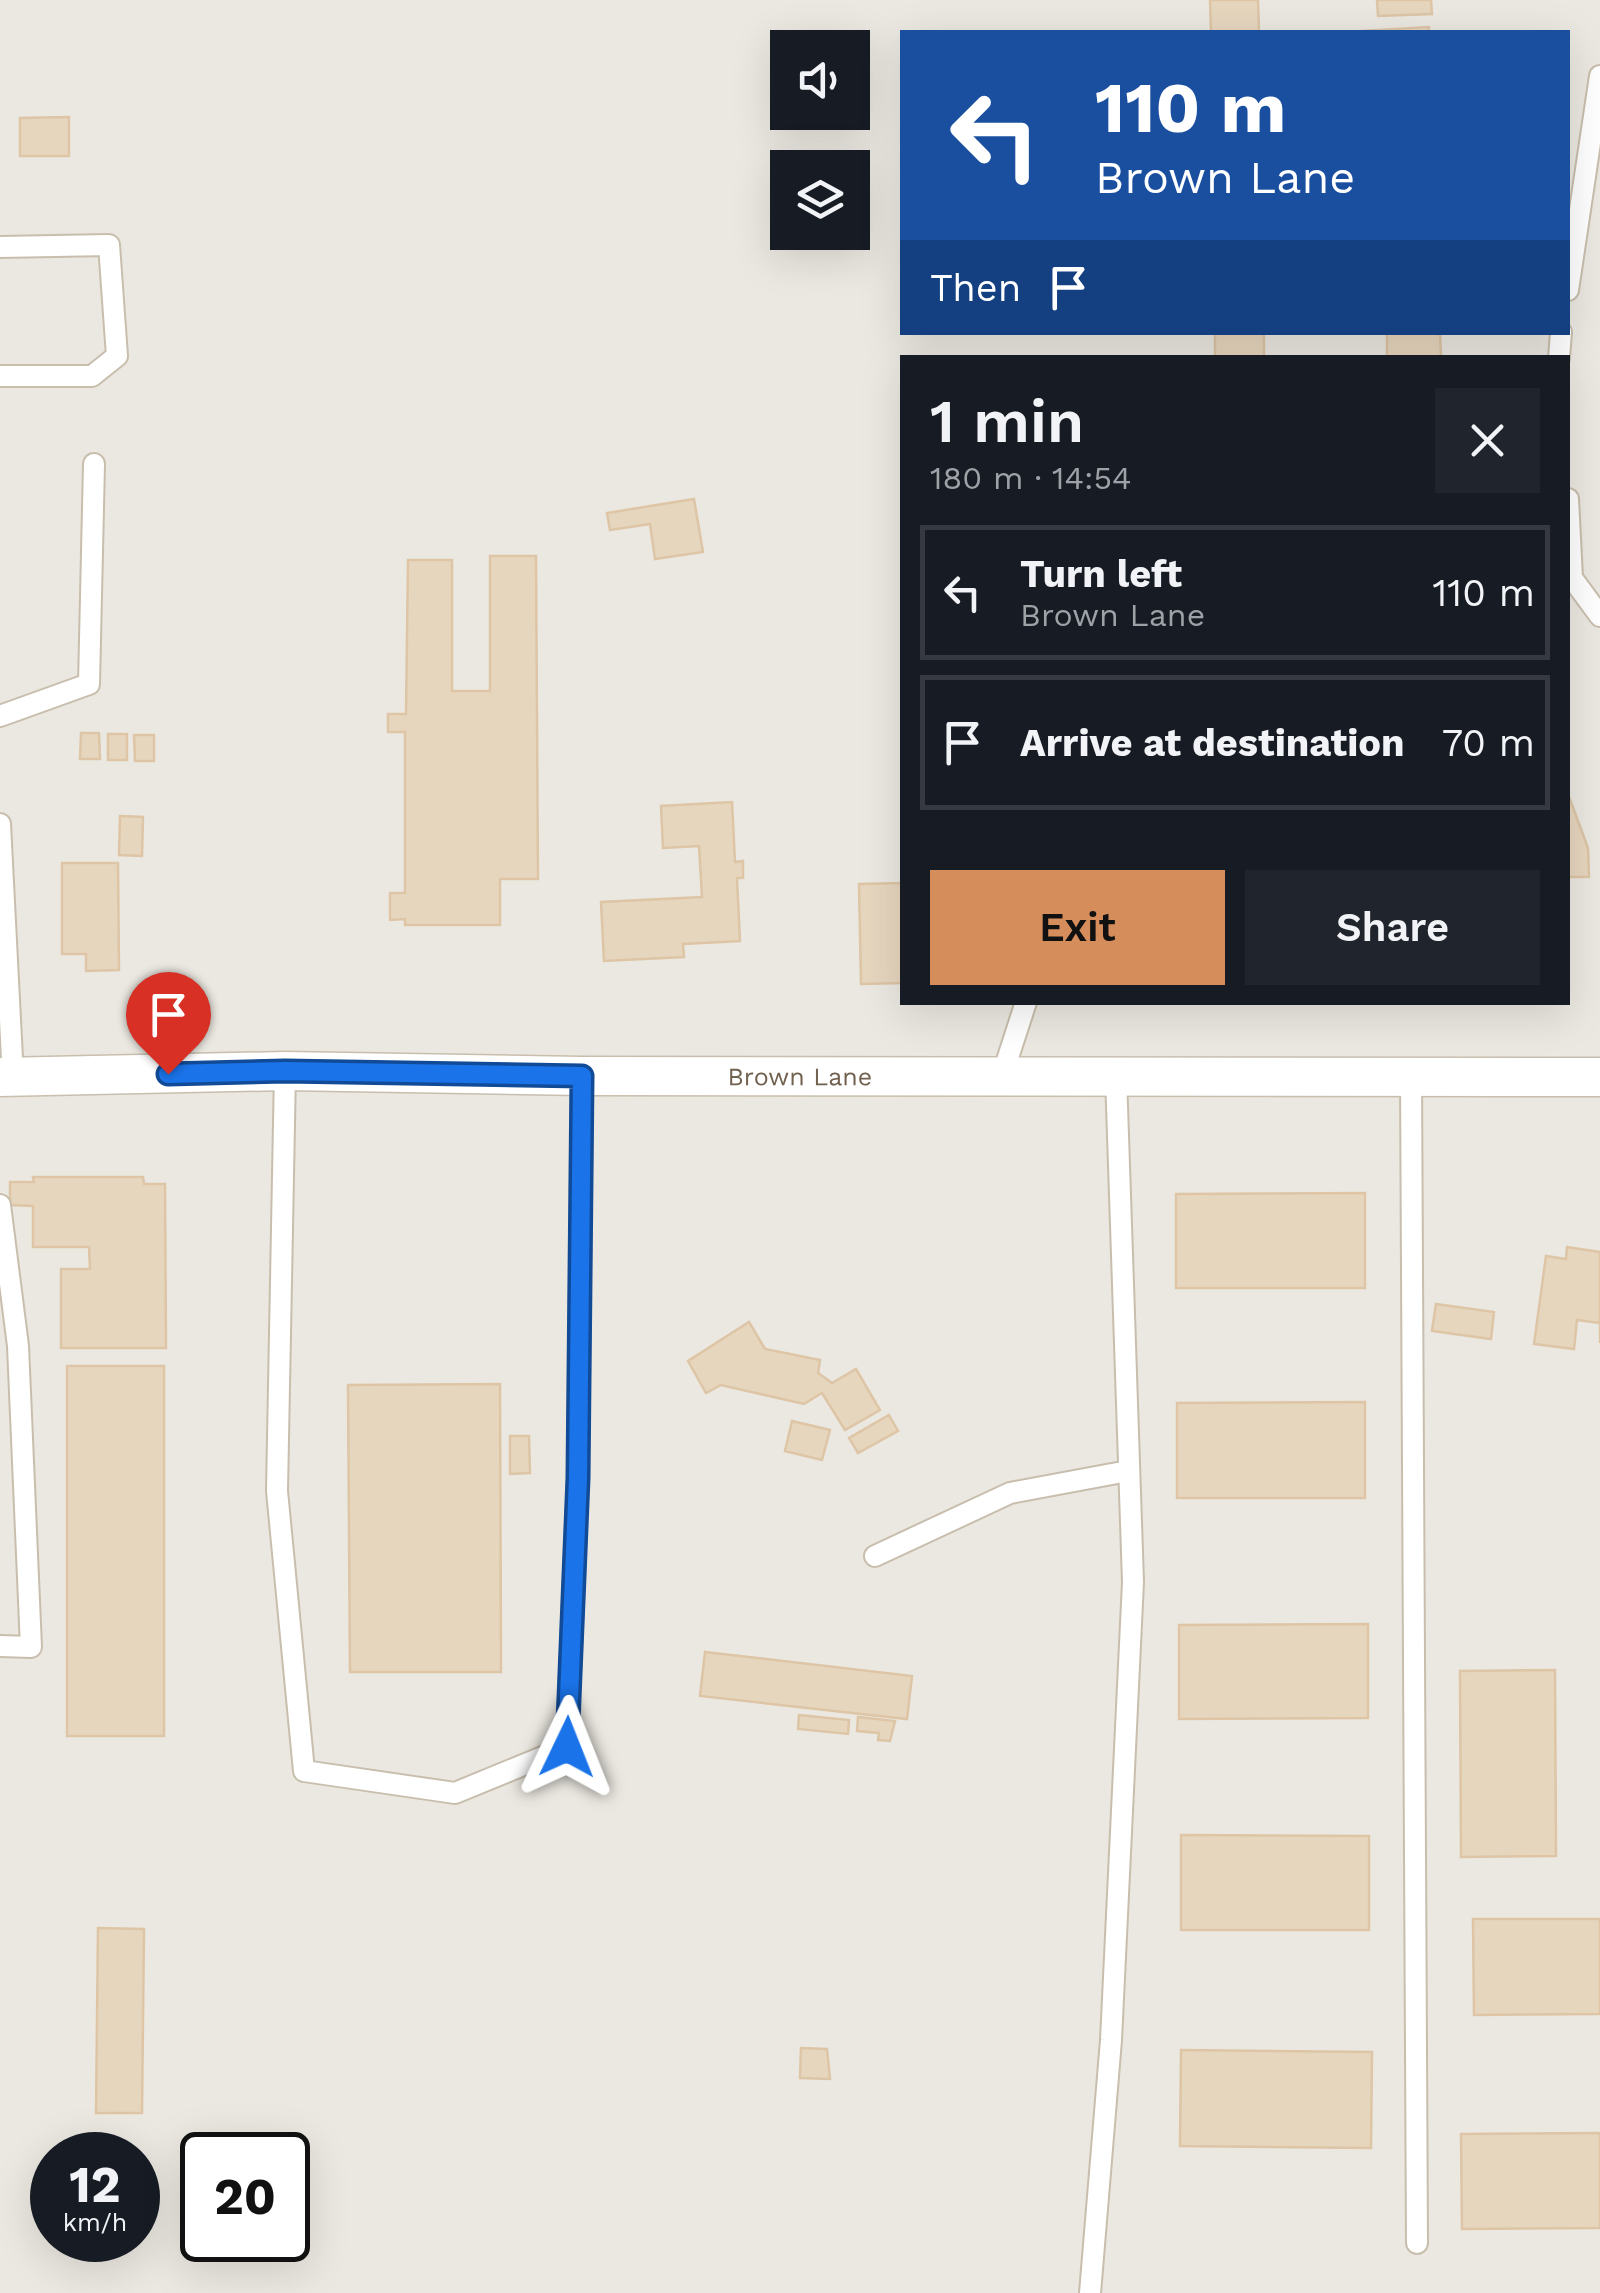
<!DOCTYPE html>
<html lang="en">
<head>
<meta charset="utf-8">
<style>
	:root { --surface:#171b24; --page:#20242c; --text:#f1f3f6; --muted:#9ea1a6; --line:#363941; --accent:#d58d5c }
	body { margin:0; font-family:"Work Sans",sans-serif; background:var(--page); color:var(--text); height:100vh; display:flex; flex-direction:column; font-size:38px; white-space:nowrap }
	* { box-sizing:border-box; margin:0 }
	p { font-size:32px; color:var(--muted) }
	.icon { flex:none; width:55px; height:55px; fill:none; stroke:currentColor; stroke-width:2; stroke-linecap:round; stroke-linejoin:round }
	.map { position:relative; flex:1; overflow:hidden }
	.panel { position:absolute; left:900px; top:355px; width:670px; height:650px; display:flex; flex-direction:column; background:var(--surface); border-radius:0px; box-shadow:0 10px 40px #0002 }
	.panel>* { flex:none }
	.banner { position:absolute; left:900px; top:30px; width:670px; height:305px; border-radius:0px; box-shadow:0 10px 40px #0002; background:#1a4fa0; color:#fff; overflow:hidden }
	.tools { position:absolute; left:770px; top:30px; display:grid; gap:20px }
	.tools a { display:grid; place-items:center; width:100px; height:100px; border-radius:0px; background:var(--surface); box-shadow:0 10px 40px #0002; font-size:50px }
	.speed { position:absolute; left:30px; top:2132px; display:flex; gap:20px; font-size:50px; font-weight:700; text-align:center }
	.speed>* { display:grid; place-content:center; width:130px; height:130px; border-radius:50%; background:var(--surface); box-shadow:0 10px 40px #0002; line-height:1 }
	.speed small { font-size:25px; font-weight:400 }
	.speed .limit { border:5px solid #111; border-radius:15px; background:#fff; color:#111 }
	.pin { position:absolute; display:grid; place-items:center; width:85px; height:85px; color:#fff; margin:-102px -42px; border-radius:50% 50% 50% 0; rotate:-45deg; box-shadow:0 0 10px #0007 }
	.pin .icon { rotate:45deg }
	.me { position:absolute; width:110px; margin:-55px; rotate:2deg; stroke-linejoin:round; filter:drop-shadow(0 0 8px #0008) }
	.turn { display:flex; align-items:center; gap:35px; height:210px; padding:0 30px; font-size:45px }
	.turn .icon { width:130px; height:130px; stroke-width:2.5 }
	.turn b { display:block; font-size:70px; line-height:85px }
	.then { display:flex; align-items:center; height:95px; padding:0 30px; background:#0003; gap:20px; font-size:38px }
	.round { display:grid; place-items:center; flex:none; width:105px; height:105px; border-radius:0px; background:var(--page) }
	.head { display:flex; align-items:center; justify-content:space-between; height:170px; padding:0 30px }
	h1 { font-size:60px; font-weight:600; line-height:75px }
	.button { display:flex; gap:20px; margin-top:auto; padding:20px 30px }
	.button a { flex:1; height:115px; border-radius:0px; background:var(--accent); color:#111; font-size:40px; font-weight:600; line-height:115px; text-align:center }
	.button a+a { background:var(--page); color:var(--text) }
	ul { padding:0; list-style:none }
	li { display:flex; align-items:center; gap:30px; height:135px; margin:0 20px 15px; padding:0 10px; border:5px solid var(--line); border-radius:0px }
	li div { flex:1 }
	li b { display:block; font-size:38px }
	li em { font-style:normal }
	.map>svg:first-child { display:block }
	.industrial { fill:#ebe8e1; fill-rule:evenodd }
	.building { fill:#e7d6be; stroke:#ddc5a6; stroke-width:2.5 }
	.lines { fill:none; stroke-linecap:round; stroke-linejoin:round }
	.lane-casing { stroke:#c8bead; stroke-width:24 }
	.street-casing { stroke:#c8bead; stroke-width:41 }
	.lane { stroke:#fff; stroke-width:20 }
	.street { stroke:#fff; stroke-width:38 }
	.route-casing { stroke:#114b97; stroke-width:25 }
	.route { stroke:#1a73e8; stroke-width:18 }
	.labels { text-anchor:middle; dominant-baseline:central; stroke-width:8; stroke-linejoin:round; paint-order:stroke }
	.street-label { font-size:25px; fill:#71614f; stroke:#fdfaef }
</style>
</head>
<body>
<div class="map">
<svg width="1600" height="2293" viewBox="0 0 1600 2293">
	<rect width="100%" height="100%" fill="#faf6e9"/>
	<path class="industrial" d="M0,0H1600V2293H0ZM902,32H1568V332H902ZM788,48H852V112H788ZM788,168H852V232H788ZM902,358H1568V1002H902ZM52,2155H138V2240H52ZM202,2155H288V2240H202Z"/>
	<path class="building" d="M1210,0H1258L1259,32H1211Z
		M1377,0H1431L1432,14L1378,16Z
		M1429,27V32H1345Z
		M69,117V156H20V118Z
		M1215,332H1264V358H1215Z
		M1387,332H1440L1441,358H1387Z
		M694,499L703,552L655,559L650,524L610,530L607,513Z
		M490,556H536L538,879H500V925H405V919L390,920V893H405V732H388V714H406L408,560H452V691H490Z
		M81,733H99L100,759H80Z
		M108,734H127V760H108Z
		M134,735H154V761H135Z
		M1568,794L1588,848L1589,877H1568Z
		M732,802L735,862L743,861V878H737L740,941L683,944L684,957L604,961L601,902L702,897L699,846L663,848L661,806Z
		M120,816L143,817L142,856L119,855Z
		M62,863H118L119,970L86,971V954H62Z
		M902,883V983L861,984L859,884Z
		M33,1177H143L144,1184H165L166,1348H61V1269H90L89,1247H33V1206L10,1205V1182H34Z
		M1365,1193V1288H1176V1194Z
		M1567,1247L1600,1252V1343V1323L1577,1320L1574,1349L1534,1344L1546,1256L1566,1259Z
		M1436,1304L1494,1312L1491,1339L1432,1331Z
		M749,1322L765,1349L820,1360L818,1373L832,1383L856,1369L880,1410L845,1430L822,1393L804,1404L721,1385L706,1393L688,1361Z
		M67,1366H164V1736H67Z
		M500,1384L501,1672H350L348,1385Z
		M1365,1402V1498H1177V1403Z
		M889,1415L898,1431L858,1453L849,1438Z
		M792,1421L830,1430L822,1460L785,1451Z
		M510,1436H529L530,1473L510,1474Z
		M1368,1624V1718L1179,1719V1625Z
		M705,1652L912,1676L907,1719L700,1696Z
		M1555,1670L1556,1856L1461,1857L1460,1671Z
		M799,1715L849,1720L848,1734L798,1729Z
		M858,1717L895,1721L890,1741L878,1740L879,1733L857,1731Z
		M1181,1835L1369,1836V1930H1181Z
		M1473,1919H1600V2014L1474,2015Z
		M98,1928L144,1929L142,2113H96Z
		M801,2048L827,2049L830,2079L800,2078Z
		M1181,2050L1372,2052L1371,2148L1180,2146Z
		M1600,2133V2228L1462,2229L1461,2134Z"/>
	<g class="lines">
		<defs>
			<path id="lane" d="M0,247L109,245L117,356L92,376H0
				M1568,290L1600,76
				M1559,358L1561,332
				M1568,499L1572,578L1600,616
				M0,716L89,684L94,464
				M0,824L13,1078
				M285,1071L277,1491L304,1771L455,1793L567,1747L578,1477L582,1076
				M1002,1076L1026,1002
				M1411,1076L1417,2243
				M0,1205L18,1346L31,1647L0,1646
				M875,1556L1010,1493L1128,1471
				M1090,2293L1111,2040L1133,1582L1116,1076"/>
			<g id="street">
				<path id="s1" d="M0,1077L285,1071L582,1076L1600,1077"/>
			</g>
		</defs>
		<use href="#lane" class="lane-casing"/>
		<use href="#street" class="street-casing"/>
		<use href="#lane" class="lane"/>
		<use href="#street" class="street"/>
	</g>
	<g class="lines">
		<defs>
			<path id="route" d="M168,1074L285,1071L582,1076L578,1478L567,1747"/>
		</defs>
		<use href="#route" class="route-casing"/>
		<use href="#route" class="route"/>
	</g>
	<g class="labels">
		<g class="street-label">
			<text stroke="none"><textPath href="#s1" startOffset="800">Brown Lane</textPath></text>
		</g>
	</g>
</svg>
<div class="tools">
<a><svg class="icon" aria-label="sound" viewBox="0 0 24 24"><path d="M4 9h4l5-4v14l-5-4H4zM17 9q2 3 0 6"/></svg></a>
<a><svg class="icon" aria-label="layers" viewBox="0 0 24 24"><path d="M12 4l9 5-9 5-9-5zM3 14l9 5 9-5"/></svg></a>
</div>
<div class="speed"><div>12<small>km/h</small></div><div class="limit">20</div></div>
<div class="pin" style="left:168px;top:1074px;background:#d93025"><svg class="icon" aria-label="arrive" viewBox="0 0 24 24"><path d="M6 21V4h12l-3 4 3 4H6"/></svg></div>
<svg class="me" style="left:567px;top:1747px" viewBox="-20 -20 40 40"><path d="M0-17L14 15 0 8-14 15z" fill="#1a73e8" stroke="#fff" stroke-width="4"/></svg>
<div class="banner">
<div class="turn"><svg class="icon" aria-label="left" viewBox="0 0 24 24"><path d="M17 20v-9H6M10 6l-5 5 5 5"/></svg><div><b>110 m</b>Brown Lane</div></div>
<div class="then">Then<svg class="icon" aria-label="arrive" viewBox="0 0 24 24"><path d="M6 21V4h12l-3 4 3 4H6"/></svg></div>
</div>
<section class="panel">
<div class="head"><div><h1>1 min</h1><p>180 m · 14:54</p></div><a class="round"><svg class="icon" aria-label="close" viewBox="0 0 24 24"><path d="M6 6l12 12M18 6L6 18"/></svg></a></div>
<ul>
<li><svg class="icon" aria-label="left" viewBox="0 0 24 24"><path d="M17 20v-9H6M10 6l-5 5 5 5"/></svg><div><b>Turn left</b><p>Brown Lane</p></div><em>110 m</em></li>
<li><svg class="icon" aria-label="arrive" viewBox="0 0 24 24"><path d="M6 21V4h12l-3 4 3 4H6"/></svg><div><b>Arrive at destination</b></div><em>70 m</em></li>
</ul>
<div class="button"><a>Exit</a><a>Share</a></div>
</section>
</div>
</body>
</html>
